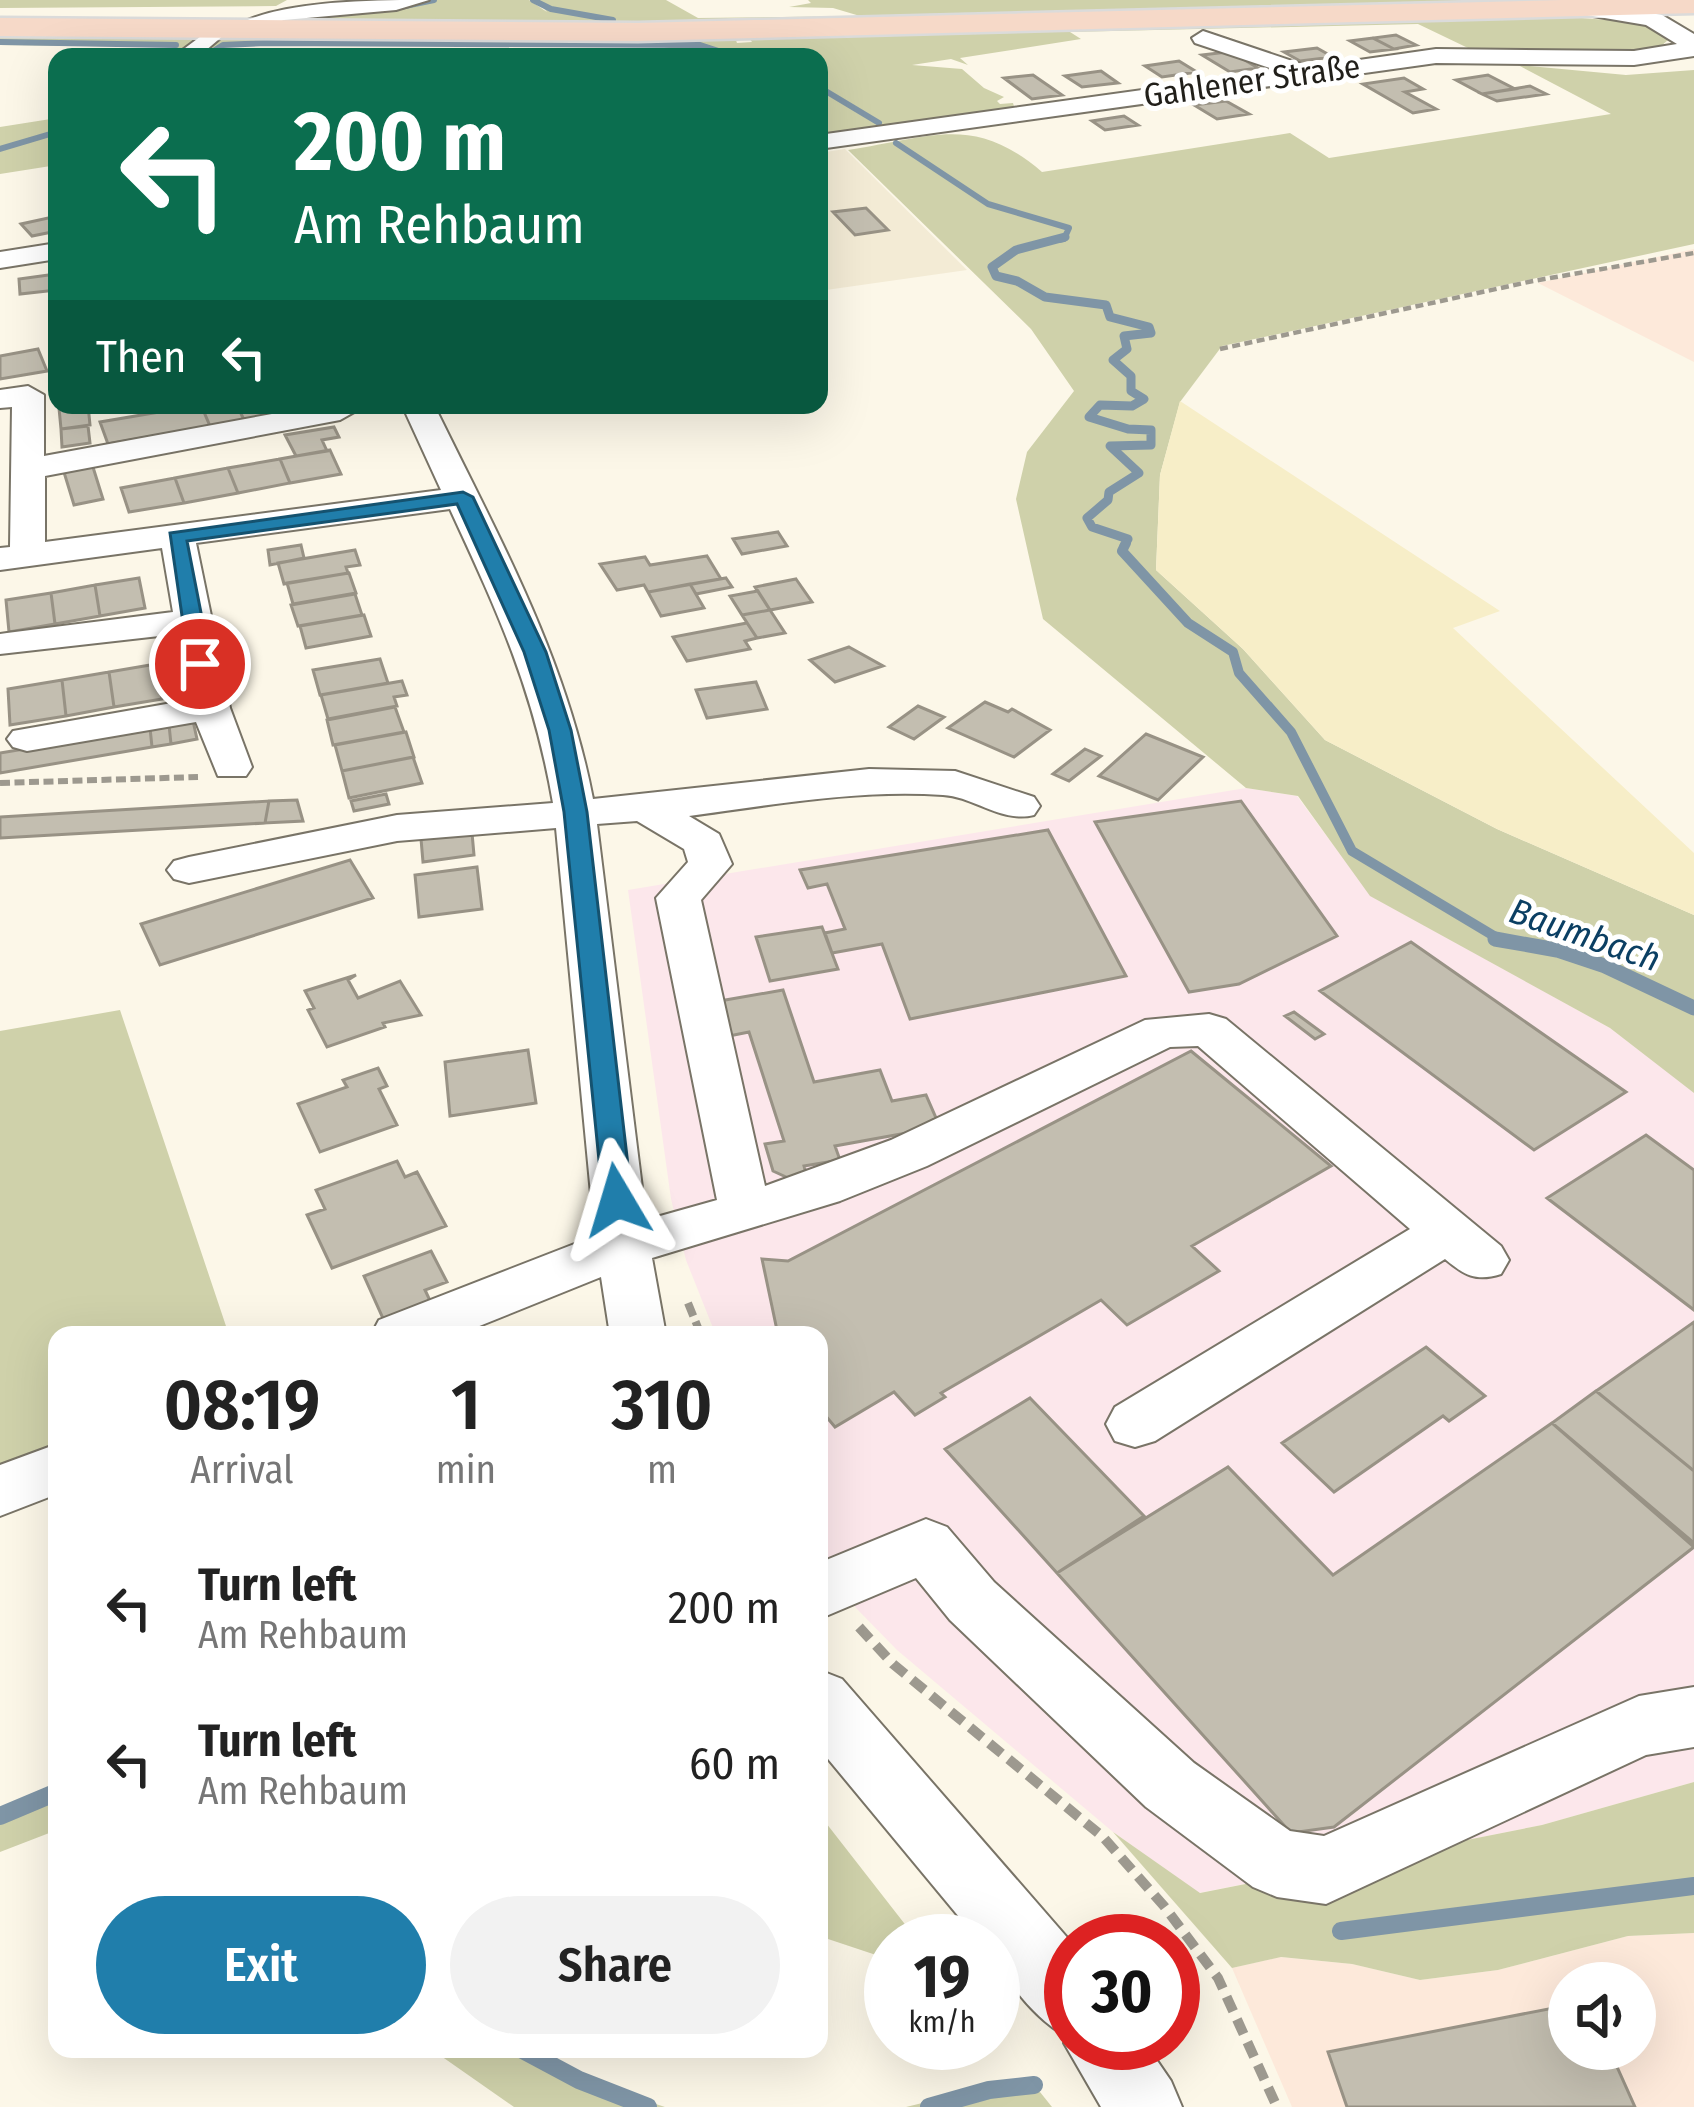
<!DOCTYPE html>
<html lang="en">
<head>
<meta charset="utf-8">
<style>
	:root { --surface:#fff; --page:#f2f2f2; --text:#222; --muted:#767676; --accent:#207eab }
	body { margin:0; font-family:"Fira Sans Condensed",sans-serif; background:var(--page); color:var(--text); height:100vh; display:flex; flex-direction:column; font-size:45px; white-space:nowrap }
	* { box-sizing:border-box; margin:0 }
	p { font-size:39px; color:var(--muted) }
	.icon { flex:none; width:66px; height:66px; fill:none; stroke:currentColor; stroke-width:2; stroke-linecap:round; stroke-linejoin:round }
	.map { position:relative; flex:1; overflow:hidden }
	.sheet { position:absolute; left:48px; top:1326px; width:780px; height:732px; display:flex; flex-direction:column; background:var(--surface); border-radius:24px; box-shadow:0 12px 48px #0002 }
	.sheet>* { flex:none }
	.hud { position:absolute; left:48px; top:48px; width:780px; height:366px; border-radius:24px; box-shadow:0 12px 48px #0002; background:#0b6e4f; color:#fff; overflow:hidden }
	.controls { position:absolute; left:1548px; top:1962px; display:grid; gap:24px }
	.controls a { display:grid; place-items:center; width:108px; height:108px; border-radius:50%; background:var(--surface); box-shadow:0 12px 48px #0002; font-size:60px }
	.speed { position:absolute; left:864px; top:1914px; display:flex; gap:24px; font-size:60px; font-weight:700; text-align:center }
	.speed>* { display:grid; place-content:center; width:156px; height:156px; border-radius:50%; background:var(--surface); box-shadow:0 12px 48px #0002; line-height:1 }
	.speed small { font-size:30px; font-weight:400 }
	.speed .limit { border:18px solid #d22; background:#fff; color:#111 }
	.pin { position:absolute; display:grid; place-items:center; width:102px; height:102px; color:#fff; margin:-51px; border:6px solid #fff; border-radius:50%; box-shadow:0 3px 12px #0007 }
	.me { position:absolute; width:132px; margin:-66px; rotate:353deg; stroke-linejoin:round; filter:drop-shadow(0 0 9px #0008) }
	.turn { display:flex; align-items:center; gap:42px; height:252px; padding:0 48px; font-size:54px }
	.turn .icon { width:156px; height:156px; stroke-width:2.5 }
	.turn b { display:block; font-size:84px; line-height:102px }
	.then { display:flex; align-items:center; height:114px; padding:0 48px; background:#0003; gap:24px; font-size:45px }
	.eta { display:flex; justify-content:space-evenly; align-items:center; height:204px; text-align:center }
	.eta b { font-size:72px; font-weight:600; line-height:84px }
	.action { display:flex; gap:24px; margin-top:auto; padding:24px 48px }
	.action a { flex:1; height:138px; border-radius:72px; background:var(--accent); color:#fff; font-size:48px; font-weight:600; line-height:138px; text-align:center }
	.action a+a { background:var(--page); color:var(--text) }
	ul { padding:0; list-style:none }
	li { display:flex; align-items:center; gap:36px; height:156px; padding:0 48px }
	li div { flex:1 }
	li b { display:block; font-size:45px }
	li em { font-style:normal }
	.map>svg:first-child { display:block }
	.commercial { fill:#fde9da; fill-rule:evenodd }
	.industrial { fill:#fce7eb }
	.built { fill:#f3ebd5 }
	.green { fill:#cfd1aa }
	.sand { fill:#f7eec8 }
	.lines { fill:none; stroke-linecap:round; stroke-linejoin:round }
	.stream-far4 { stroke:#7f95a6; stroke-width:6 }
	.stream-far3 { stroke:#7f95a6; stroke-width:9 }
	.stream-far2 { stroke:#7f95a6; stroke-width:10 }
	.stream-far1 { stroke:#7f95a6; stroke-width:15 }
	.stream { stroke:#7f95a6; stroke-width:18 }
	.building { fill:#c3beb0; stroke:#989285; stroke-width:3 }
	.minor-casing { stroke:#797467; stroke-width:4 }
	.major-casing { stroke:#dbdbda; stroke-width:5 }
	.path-far3 { stroke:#9d998f; stroke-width:4.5; stroke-dasharray:8 4.5; stroke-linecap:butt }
	.path-far2 { stroke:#9d998f; stroke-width:6; stroke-dasharray:10 4.5; stroke-linecap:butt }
	.path-far1 { stroke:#9d998f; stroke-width:8; stroke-dasharray:14 6; stroke-linecap:butt }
	.path { stroke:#9d998f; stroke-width:10; stroke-dasharray:16 9; stroke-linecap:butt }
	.minor { fill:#fff; fill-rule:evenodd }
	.major { fill:#f6d9c8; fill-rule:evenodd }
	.route { fill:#207eab; stroke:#15526f; stroke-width:3 }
	.labels { text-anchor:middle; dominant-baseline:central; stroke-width:10; stroke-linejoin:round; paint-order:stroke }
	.far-street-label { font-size:33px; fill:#211f1a; stroke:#fff }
	.far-water-label { font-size:36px; font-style:italic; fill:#0b3f63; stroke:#fff }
</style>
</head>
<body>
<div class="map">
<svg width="1694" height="2107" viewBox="0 0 1694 2107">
	<rect width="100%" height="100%" fill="#fcf7e8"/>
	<path class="commercial" d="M1694,249V362L1538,283Z
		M1694,1933V2107H1292L1232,1968L1280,1957L1352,1964L1420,1980L1498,1970L1628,1936ZM1569,1983H1635V2049H1569Z"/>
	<path class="industrial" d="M1246,788L1297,796L1371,896L1610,1028L1694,1092V1782L1542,1825L1199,1893L1113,1832L897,1650L856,1608L827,1564L819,1547V1335H716L711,1323L686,1260L671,1199L628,890Z"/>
	<path class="built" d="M845,149L967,270L819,291V153Z"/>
	<path class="green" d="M0,0H287L276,6L0,8Z
		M437,0H529L547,12L536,0H666L698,18L860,16L833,8L789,7L811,3L808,0H1595C1151,13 707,28 263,20Z
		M1556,16L1646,23L1668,40L1660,47L1633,52L1468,48L1418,24L1070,32L1081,39L960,58L968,65L951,59L912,65L962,69L984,88L1004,97L997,101L1000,104L1013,103L1015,110L819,137V57H718L659,46L272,45L225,47L211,57H192L227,36L734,35L737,43L752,42L747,35Z
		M0,33L192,36L197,40L177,57H164L173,47L0,45Z
		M1518,65L1626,75L1694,70V244L1222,346L1180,402L1160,475L1156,570L1243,649L1325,740L1497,829L1694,915V1093L1610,1028L1370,896L1298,796L1246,788L1043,619L1016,499L1027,452L1074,391L1031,329L848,150C930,138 973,113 1042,172L1290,133L1329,158L1611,114Z
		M57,118V165L0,174V127Z
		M120,1010L229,1335H57V1480L0,1502V1031Z
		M1694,1782V1933L1628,1936L1498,1970L1420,1980L1352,1964L1281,1957L1232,1968L1113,1832L1200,1893L1542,1825Z
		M57,1787V1830L0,1852V1811Z
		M819,1814L918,1941H891V1960L819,1936Z
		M431,2049H530L607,2088L665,2107H514Z
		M1028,2077L1052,2107H906Z"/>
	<path class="sand" d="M1180,401L1500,611L1453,628L1694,853V915L1497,829L1325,740L1243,649L1156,570L1160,475Z"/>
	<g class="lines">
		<path class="stream-far4" d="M533,0L551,9L613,20
			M400,7L434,0
			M0,42L176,45
			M694,43L737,57
			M204,57L223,45L266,43L699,45
			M819,87L879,123
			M896,143L988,204L1069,228L1064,239L1059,240
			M0,149L57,132"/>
		<path class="stream-far3" d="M1065,237L1016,250L992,267L996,276L1017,281L1045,297L1106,305L1110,317L1149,327L1151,333L1124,336L1127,349L1113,360L1131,376V391L1144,399L1132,406L1100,405L1089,417L1128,429L1151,430V445L1110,446L1139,473L1109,492L1108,500L1087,518L1092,527L1128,539L1124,546"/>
		<path class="stream-far2" d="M1126,543L1122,551L1188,623L1233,652L1239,673L1291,732L1352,851L1504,942"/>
		<path class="stream-far1" d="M1495,939L1557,950L1605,966L1694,1008"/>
		<path class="stream" d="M0,1816L57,1792
			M1341,1931L1694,1886
			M521,2049L579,2080L648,2107
			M929,2107L989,2090L1034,2085"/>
	</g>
	<path class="building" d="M1396,35L1416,45L1394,49L1373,38Z
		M1373,38L1394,49L1370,52L1350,41Z
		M1317,48L1333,57L1300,61L1284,52Z
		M1227,52L1243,59L1258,68L1230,72L1202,55Z
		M1179,61L1197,72L1162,77L1145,66Z
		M1101,71L1118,83L1082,87L1065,76Z
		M1033,75L1062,95L1032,99L1004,78Z
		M1488,75L1515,89L1482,94L1456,80Z
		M1404,78L1423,89L1405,92L1436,109L1413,113L1363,84Z
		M1530,86L1546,94L1497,101L1482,94Z
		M1226,101L1249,114L1217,119L1194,105Z
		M1124,116L1138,125L1105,130L1092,121Z
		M866,208L888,230L855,235L833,212Z
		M57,216V231L32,236L21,224Z
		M56,274L57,290L20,294L19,279Z
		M38,349L47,371L0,379V356Z
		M88,405L90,425L61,429L59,408Z
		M201,405L210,426L108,444L100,422Z
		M201,405H237L244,420L210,426Z
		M237,405H272L276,415L244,420Z
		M88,426L90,443L62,447L61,429Z
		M334,427L339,437L322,440L327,451L296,456L285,435Z
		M330,450L341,474L290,483L280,459Z
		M280,459L290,483L238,493L228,468Z
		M92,464L103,499L74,505L63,469Z
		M228,468L238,493L184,503L175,478Z
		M175,478L184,503L129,512L121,488Z
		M778,532L787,546L742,554L733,539Z
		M301,545L304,558L270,565L268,550Z
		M355,550L360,565L346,567L348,573L284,584L278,563Z
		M707,556L721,579L648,592L644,585L617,590L600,564L645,557L650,565Z
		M349,573L356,593L293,604L287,583Z
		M139,578L145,608L100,616L95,585Z
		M726,578L732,587L696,594L690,584Z
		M796,579L812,602L770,610L755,587Z
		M690,584L704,608L661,616L648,592Z
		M95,585L100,616L55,624L51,593Z
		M758,591L770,610L742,615L730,596Z
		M51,593L55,624L9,632L6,600Z
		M355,594L362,615L298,626L291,605Z
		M770,610L785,633L757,638L742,615Z
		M364,615L371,636L306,648L300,626Z
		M747,623L757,638L745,641L750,649L687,661L673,637Z
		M849,647L883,666L835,682L810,660Z
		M380,659L388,683L320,695L313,670Z
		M156,664L162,699L114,707L109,672Z
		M109,672L114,707L66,716L62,680Z
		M62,680L66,716L10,725L8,689Z
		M402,681L407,695L394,697L397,706L328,719L321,695Z
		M756,682L767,709L707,718L696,690Z
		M985,702L1008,712L1012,709L1050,730L1014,757L948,728Z
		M918,706L944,717L914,739L889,727Z
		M395,707L404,732L333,745L327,720Z
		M193,721L197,739L171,744L169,725Z
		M169,725L171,744L152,747L150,728Z
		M150,728L152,747L0,773V753Z
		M406,732L414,757L342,771L335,745Z
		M1146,734L1203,757L1158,800L1099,776Z
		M1085,749L1101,756L1069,781L1053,774Z
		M413,757L422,783L349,798L342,771Z
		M386,794L389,804L354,811L351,801Z
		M297,800L303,821L265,823L269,801Z
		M269,801L265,823L0,838V817Z
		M1241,801L1337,936L1239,984L1189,992L1095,822Z
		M1048,830L1126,976L910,1019L882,944L832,953L825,933L845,929L827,884L808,888L800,870Z
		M472,833L474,855L423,862L421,839Z
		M350,860L373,898L160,965L141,924Z
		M477,867L482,909L419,917L415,875Z
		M822,927L838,969L770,981L756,937Z
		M1411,942L1626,1092L1534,1150L1320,991Z
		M356,975L348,980L358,998L400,981L421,1015L383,1023L385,1027L327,1047L308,1010L314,1008L305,991Z
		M783,990L814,1082L880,1070L892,1101L926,1095L936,1118L912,1132L835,1146L840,1160L804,1166L808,1180L797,1182L773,1171L765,1144L784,1141L749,1032L724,1037L714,1002Z
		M1294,1012L1324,1034L1315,1039L1285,1016Z
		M528,1050L536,1103L450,1116L445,1062Z
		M1191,1051L1331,1166L1192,1246L1219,1271L1127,1325L1101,1300L941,1393L945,1397L915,1415L894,1392L835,1427L819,1408V1335H778L762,1259L788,1261Z
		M378,1068L387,1086L379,1089L397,1125L320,1152L298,1104L347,1087L343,1080Z
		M1646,1135L1694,1170V1310L1547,1198Z
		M397,1161L405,1177L417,1172L446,1226L332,1268L307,1215L325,1209L316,1190Z
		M431,1251L447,1282L425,1290L433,1307L386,1325L364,1276Z
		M1694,1322V1471L1596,1391Z
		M1426,1347L1485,1396L1449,1421L1443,1416L1334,1492L1282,1443Z
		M1596,1391L1694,1471V1543L1552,1423Z
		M1030,1398L1144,1516L1057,1573L945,1449Z
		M1552,1423L1694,1547L1334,1827L1291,1833L1057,1573L1228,1467L1333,1575Z
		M1569,2005V2049H1609L1635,2107H1347L1328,2052Z"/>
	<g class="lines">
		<defs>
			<path id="minor" d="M429,0L396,10L284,20L242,36L231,29C272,0 375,0 429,0Z
				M1583,2L1662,15L1694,34V56L1634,65L1436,63L819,149V135L1279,71L1195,43L1192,38L1203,31L1310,67L1436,49L1634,51L1677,44L1646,25L1575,13L1572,8Z
				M220,22L231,29L198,57H173Z
				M57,243V259L0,268V252Z
				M28,386L44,395V456L321,405H352L356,411L340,420L45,476V542L441,490L402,405H434C498,536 565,654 593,799L869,769L955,771L1034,797L1040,806L1034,815C1001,823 975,797 943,795C858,789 773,805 689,816L719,834L732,864L701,900L765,1186L891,1140L1145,1020L1209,1014L1226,1019L1501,1246L1509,1260L1501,1274C1476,1282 1464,1275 1445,1259L1155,1441L1135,1447L1115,1441L1106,1424L1115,1407L1410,1229L1198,1046L1170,1047L927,1166L840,1201L652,1258L666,1335H610L601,1277L457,1335H371L379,1320L595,1236L556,828L397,841L189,883L174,879L167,870L174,861L189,857L397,815L553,803C533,688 498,613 450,509L196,543L230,708L252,767L246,776H218L196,722L27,751L13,747L7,739L13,731L189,700L177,634L0,654V634L7,633L173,612L162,548L0,570V548L10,547L12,407L0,408V390ZM637,821L684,849L688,862L656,898L717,1200L646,1220L597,824Z
				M57,1444V1494L0,1516V1465Z
				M926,1519L947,1527L994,1582L1194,1763L1290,1831L1324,1836L1639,1696L1694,1687V1747L1646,1755L1326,1904L1277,1897L1253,1887L1146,1807L950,1620L916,1578L819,1619V1563Z
				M819,1670L842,1679L1071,1942V2043H1145L1171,2081L1182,2107H1101L1064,2043L1067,2036C1040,2025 993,1970 993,1941H979L819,1748Z"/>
			<path id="major" d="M1562,0H1694V13L638,41L0,36V18L638,23Z"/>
		</defs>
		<use href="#minor" class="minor-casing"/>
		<use href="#major" class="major-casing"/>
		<path class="path-far3" d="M1220,349L1533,281L1694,253"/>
		<path class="path-far2" d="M0,783L198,777"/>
		<path class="path-far1" d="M688,1303L701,1335"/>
		<path class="path" d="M859,1627L893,1664L1103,1837L1164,1906L1218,1978L1277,2107"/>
		<use href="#minor" class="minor"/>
		<use href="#major" class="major"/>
	</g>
	<path class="route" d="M463,492L473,497L546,652L571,730L587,812L632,1200L628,1208H607L603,1200L564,812L549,730L524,652L457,504L187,541L211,664L200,671L189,664L170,533Z"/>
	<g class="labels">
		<g class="far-street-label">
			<text transform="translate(1252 81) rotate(-8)">Gahlener Straße</text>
		</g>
		<g class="far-water-label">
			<text transform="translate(1585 935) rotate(19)">Baumbach</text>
		</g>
	</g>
</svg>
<div class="controls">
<a><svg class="icon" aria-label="sound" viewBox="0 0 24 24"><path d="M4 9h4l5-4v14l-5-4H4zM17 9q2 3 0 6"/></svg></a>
</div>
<div class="speed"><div>19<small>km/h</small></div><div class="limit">30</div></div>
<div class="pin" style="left:200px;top:664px;background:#d93025"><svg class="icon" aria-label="arrive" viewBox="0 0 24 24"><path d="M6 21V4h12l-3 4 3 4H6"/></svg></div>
<svg class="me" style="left:617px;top:1200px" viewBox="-20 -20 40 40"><path d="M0-17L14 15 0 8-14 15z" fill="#207eab" stroke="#fff" stroke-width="4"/></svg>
<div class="hud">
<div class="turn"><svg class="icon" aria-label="left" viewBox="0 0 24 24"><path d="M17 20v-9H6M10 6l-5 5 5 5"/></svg><div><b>200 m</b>Am Rehbaum</div></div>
<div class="then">Then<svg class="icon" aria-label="left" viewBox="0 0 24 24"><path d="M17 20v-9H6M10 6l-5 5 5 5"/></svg></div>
</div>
<section class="sheet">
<div class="eta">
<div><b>08:19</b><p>Arrival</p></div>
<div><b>1</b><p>min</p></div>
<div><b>310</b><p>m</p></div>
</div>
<ul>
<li><svg class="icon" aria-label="left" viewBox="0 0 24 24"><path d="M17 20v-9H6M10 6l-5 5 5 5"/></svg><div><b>Turn left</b><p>Am Rehbaum</p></div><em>200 m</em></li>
<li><svg class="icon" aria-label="left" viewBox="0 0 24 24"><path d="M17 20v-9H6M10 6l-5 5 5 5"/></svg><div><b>Turn left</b><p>Am Rehbaum</p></div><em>60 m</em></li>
</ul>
<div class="action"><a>Exit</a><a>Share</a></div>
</section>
</div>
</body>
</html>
